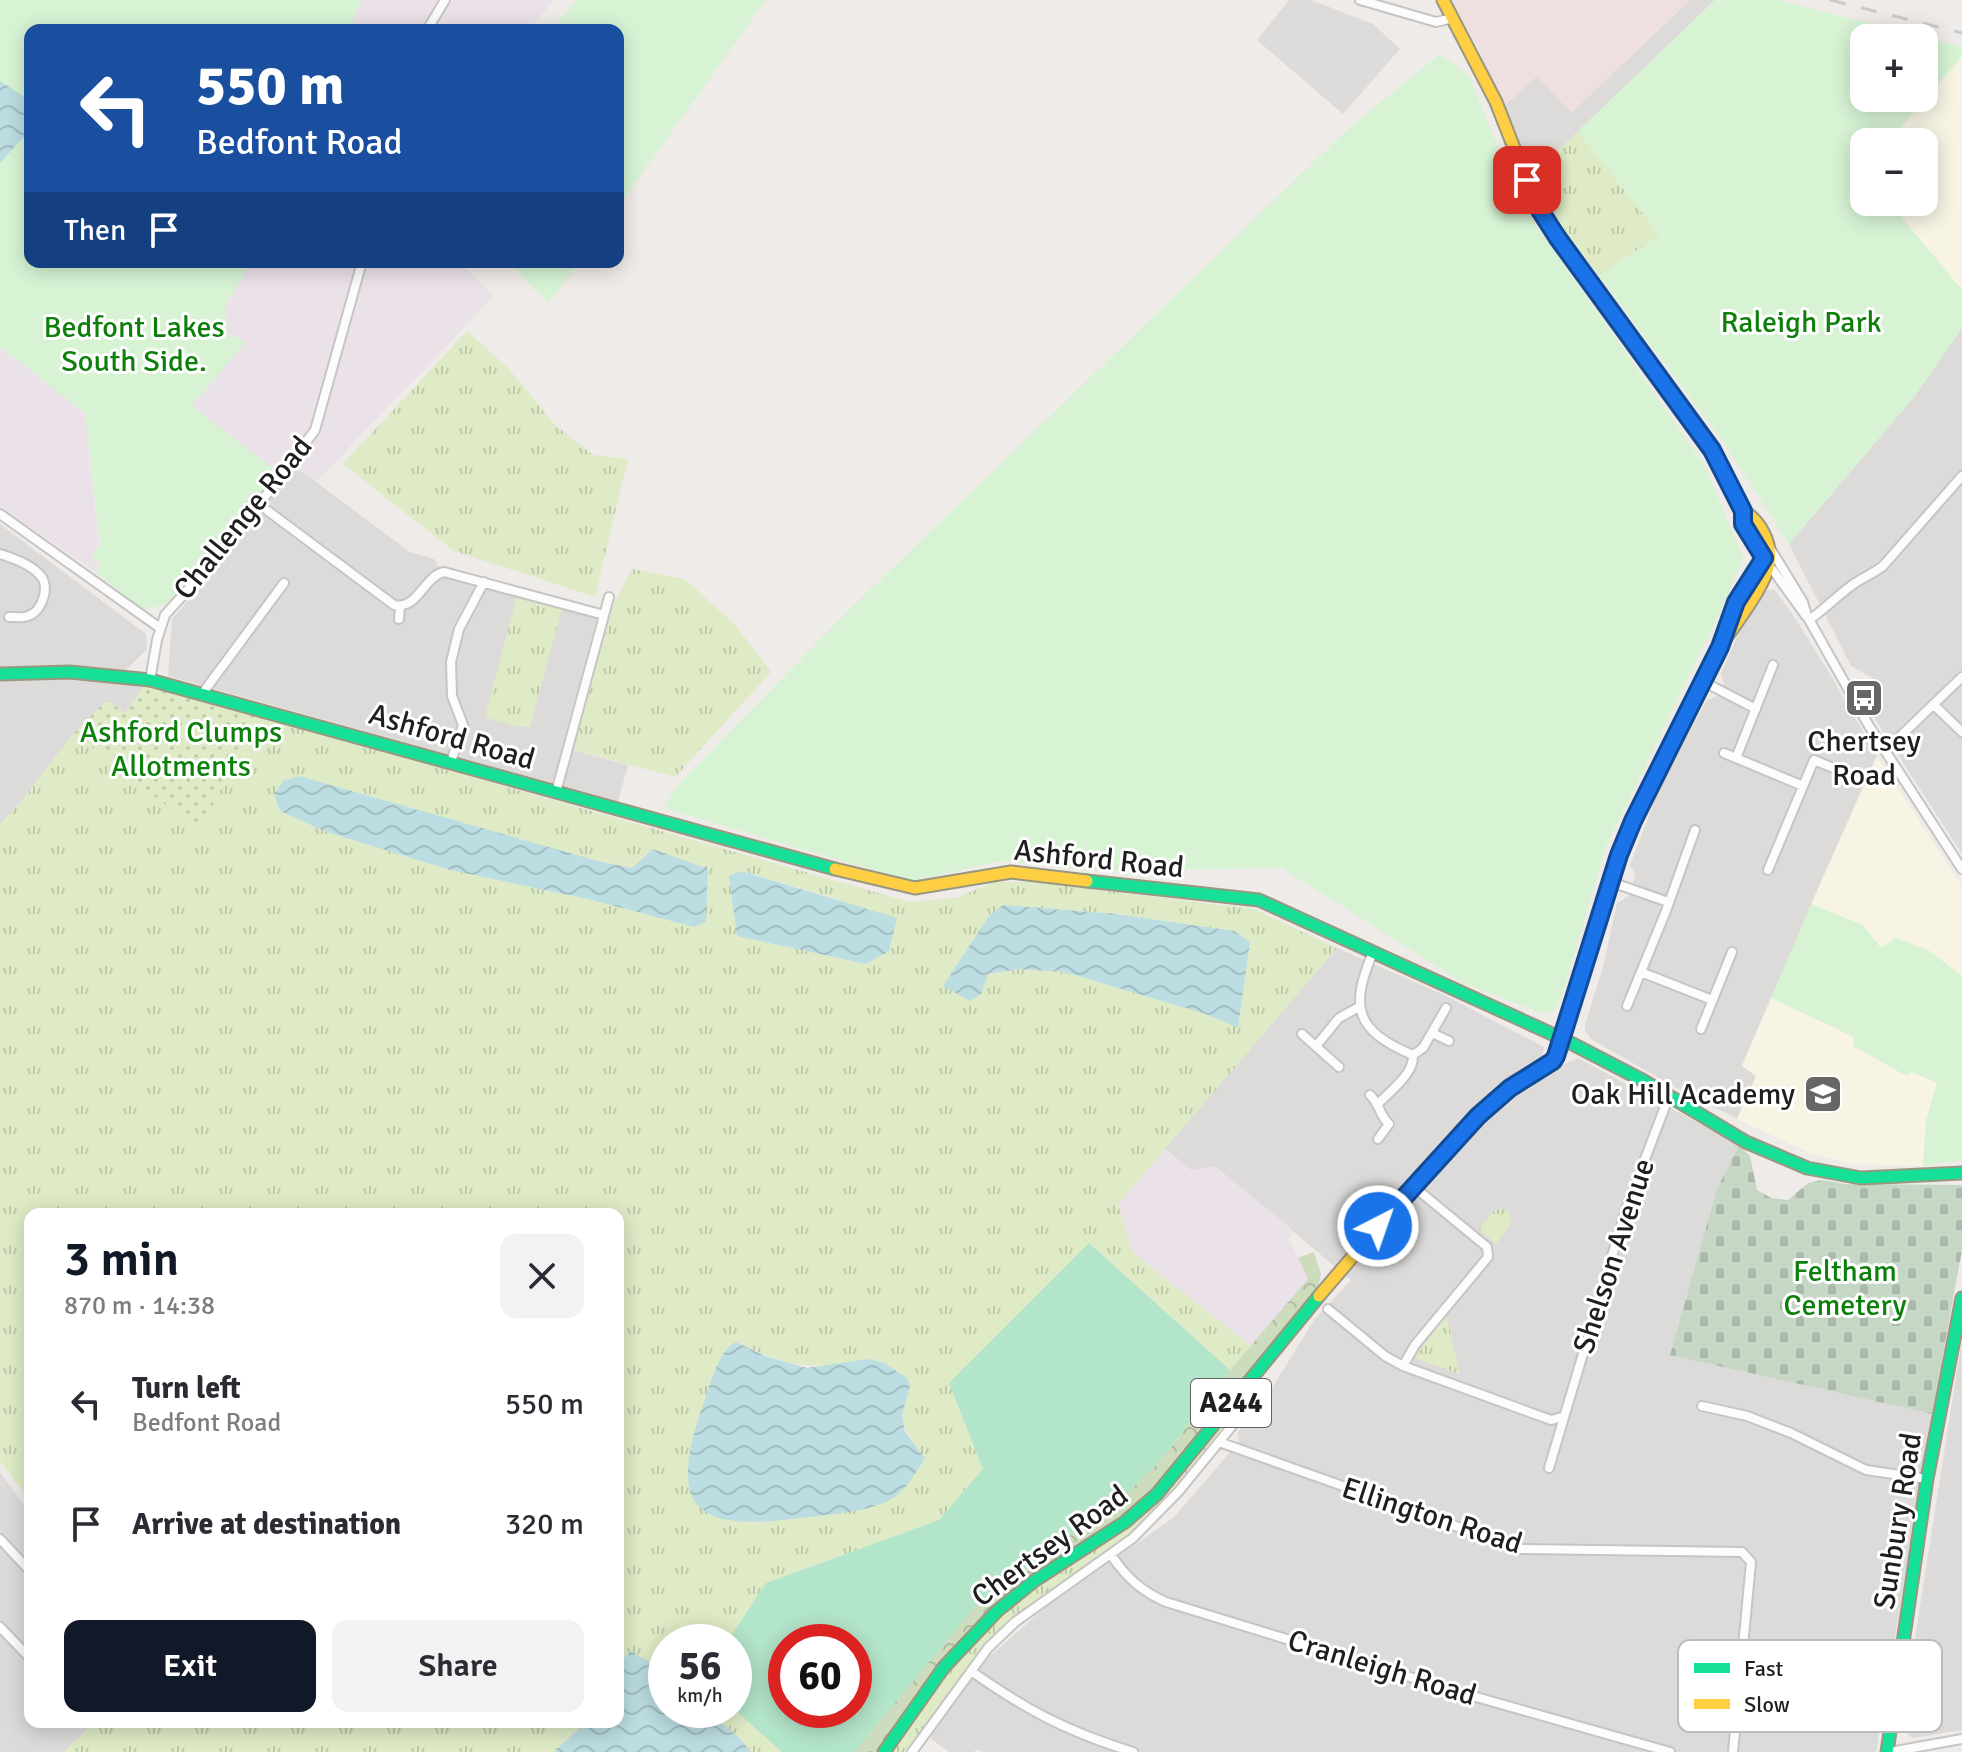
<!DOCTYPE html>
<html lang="en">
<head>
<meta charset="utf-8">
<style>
	:root { --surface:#fff; --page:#f2f2f3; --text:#2b2b33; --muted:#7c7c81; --accent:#111827 }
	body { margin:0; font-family:Signika,sans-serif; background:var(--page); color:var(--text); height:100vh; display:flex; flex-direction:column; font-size:30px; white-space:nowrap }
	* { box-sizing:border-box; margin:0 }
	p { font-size:26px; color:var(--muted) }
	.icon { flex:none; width:44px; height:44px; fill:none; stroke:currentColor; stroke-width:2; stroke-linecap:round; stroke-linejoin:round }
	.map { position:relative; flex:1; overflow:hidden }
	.sheet { position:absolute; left:24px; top:1208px; width:600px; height:520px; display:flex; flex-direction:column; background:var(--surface); border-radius:16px; box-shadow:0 4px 20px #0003 }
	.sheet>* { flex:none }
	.guide { position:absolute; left:24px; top:24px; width:600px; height:244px; border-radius:16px; box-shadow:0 4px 20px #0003; background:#1a4fa0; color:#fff; overflow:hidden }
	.buttons { position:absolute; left:1850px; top:24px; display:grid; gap:16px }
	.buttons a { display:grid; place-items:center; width:88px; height:88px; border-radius:16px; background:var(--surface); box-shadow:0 4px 20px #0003; font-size:40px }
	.speed { position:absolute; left:648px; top:1624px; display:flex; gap:16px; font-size:40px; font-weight:700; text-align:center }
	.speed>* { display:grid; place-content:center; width:104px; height:104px; border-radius:50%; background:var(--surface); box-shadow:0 4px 20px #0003; line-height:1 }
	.speed small { font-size:20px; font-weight:400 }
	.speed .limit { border:12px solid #d22; background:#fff; color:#111 }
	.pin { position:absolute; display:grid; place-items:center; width:68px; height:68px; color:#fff; margin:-34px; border-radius:16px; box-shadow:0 4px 12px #0006 }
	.me { position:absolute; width:88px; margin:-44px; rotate:41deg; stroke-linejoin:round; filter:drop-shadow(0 0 6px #0008) }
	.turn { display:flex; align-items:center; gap:28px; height:168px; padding:0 40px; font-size:36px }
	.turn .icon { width:104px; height:104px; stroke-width:2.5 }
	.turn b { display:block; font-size:56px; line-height:68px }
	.then { display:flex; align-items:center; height:76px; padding:0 40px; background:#0003; gap:16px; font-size:30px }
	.round { display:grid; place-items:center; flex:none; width:84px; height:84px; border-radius:16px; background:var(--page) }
	.overview { display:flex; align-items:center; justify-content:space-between; height:136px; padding:0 40px }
	h1 { font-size:48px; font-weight:600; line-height:60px; color:var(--accent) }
	.cta { display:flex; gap:16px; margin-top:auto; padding:16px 40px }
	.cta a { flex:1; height:92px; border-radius:16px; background:var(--accent); color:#fff; font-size:32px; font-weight:600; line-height:92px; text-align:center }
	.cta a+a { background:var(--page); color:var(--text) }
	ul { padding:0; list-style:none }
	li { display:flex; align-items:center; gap:24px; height:120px; padding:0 40px }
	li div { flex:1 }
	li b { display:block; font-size:30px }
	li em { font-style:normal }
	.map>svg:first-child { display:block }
	.residential { fill:#dddbd9 }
	.commercial { fill:#f0dfdf }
	.industrial { fill:#ebe1e8 }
	.education { fill:#f7f4e4 }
	.grass { fill:url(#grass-tufts); fill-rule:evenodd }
	.forest { fill:url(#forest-crowns) }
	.cemetery { fill:url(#cemetery-stones) }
	.park { fill:#d7f3d4; fill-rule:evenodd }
	.garden { fill:url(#garden-dots) }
	.pitch { fill:#b3e5ca; fill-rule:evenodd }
	.parking { fill:#dedcdb }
	.water { fill:url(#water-waves) }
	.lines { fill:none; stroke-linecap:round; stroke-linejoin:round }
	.street-casing { stroke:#c6c5c4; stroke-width:12 }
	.fast-casing { stroke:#999780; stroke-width:15 }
	.slow-casing { stroke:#999780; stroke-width:15 }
	.street { stroke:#fcfcfc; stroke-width:8 }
	.fast { stroke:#16e098; stroke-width:11 }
	.slow { stroke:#ffcf43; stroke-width:11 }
	.rail { stroke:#cbcbca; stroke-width:3; stroke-dasharray:16 16; stroke-linecap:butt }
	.route-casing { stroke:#114b97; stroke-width:20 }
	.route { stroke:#1a73e8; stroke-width:14 }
	.labels { text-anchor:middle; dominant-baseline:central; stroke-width:6; stroke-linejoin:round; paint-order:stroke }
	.shield { fill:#fff; stroke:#626262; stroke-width:2 }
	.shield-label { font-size:28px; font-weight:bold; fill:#1f1f1f }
	.park-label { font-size:30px; fill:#0d800b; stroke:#fff }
	.street-label { font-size:30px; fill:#1f1f1f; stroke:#fff }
	.poi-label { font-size:30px; fill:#1f1f1f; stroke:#fff }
	.key { fill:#fff; stroke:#bcbcbc; stroke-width:2 }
	.key-label { font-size:22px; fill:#1f1f1f }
</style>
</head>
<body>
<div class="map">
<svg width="1962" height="1752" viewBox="0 0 1962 1752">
	<defs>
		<pattern id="grass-tufts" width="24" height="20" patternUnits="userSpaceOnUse" patternTransform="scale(2)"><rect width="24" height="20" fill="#deebc6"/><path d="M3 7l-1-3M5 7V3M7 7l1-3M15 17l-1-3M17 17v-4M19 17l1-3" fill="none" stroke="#bec9aa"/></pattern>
		<pattern id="forest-crowns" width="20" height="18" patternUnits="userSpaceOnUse" patternTransform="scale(2)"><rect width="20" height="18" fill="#ccdcbd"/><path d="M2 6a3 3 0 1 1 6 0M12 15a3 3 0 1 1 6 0" fill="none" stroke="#afbca2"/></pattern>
		<pattern id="cemetery-stones" width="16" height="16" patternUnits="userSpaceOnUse" patternTransform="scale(2)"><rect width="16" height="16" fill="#c6d8c5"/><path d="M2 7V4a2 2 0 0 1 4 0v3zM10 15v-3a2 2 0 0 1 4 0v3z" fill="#aab9a9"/></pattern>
		<pattern id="garden-dots" width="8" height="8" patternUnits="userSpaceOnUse" patternTransform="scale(2)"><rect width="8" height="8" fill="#deebc6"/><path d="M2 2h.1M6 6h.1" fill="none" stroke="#bec9aa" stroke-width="1.8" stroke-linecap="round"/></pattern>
		<pattern id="water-waves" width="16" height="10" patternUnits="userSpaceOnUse" patternTransform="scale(2)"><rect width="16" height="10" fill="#bcdde1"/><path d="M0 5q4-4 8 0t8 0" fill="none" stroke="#a1bdc1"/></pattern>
	</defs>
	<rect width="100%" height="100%" fill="#eeebe8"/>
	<path class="residential" d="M1690,0H1715L1532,177L1504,106L1537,76L1572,112Z
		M1962,328V854L1862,699L1877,683L1871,677L1851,666L1789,544L1914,397Z
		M292,464L410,552L434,559L443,575L598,614L562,747L628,765L618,802L168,676L172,619L238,543Z
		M0,524L146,634L147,649L115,681L107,700L74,733L19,804L0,824Z
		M1768,590H1775L1791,612L1827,669L1877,756L1742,1065L1756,1076L1737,1119L1673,1086L1591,1039L1585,1030V1025L1603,967L1617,903L1629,896L1635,874L1630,865L1659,790L1706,701L1717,696L1724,683L1721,673L1741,628L1763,593Z
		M1337,948L1444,995L1544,1047L1538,1075L1578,1058L1739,1145L1717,1190L1671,1355L1932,1414L1876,1752H983L977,1749L974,1752H949L930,1738L982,1663L1046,1607L1173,1518L1239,1442L1238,1433L1241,1427L1270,1391L1314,1320L1351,1280L1217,1168L1192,1171L1164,1148Z
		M1962,1339V1730L1912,1738L1901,1727Z
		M0,1472L30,1513V1722H94L64,1752H0Z"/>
	<path class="commercial" d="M1452,0H1690L1571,113L1537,76L1504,106L1480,52Z"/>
	<path class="industrial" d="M361,0H554L529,30H347Z
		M251,262H459L494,296L316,482L283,459L276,471L191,406L246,341L227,334L226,305Z
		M0,347L85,413L101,565L96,572L0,506Z
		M1164,1148L1190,1170L1214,1166L1217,1168L1292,1229L1289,1239L1308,1279L1251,1346L1133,1253L1118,1204Z"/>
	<path class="education" d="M1962,56V290L1889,202H1924V142H1888Z
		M1877,756L1962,887V976L1928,950L1896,938L1881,949L1811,904Z
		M1771,998L1853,1037L1854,1047L1906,1076L1911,1072L1938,1083L1926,1121L1923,1166L1852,1164L1810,1153L1737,1119L1756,1076L1742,1066Z"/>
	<path class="grass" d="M1578,131L1660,235L1599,276L1566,232L1532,177Z
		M467,331L509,369L554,424L593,455L628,459L595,597L454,551L343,464Z
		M632,569L685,579L735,625L771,672L675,777L572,749L610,611Z
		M517,595L562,608L530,727L513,726L485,717Z
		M259,716L910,902L959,897L995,882H1033L1254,909L1337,948L1118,1204L1133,1253L1251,1346L1230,1370L1089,1243L984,1469L939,1520L766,1583L727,1642H666V1672L631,1651L618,1665V1214H30V1501L0,1461V824L19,804L74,733L199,831ZM280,811L594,860L632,868L694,927L588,899L450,870L324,831ZM741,871L834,898L866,964L737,936L729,876ZM1003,905L1116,914L1234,931L1250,942L1238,1027L1203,1013L1064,972L1019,969L988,974ZM736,1342C788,1367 812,1372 868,1359L910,1386C895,1424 904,1428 925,1458L889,1500L847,1512L749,1523Z
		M1501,1209L1509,1211L1511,1223L1496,1244L1479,1229L1494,1211Z
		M1446,1314L1460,1374L1415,1358Z
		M1248,1381L1257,1393L1219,1442L1133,1538L1001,1634L912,1752H884L958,1648Z
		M734,1709L782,1752H750C738,1731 720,1725 703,1710Z
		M95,1722H617L613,1725C580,1722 577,1730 554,1752H64Z"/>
	<path class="forest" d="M1314,1252L1321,1274L1318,1289L1171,1471L1141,1504L1006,1598L879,1752H854L978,1603L1124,1496L1159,1462L1230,1370L1308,1279L1298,1258Z"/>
	<path class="cemetery" d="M1739,1145L1750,1156L1757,1190L1771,1198L1788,1200L1808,1183L1822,1180L1846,1184L1962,1185V1250L1932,1414L1670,1355L1717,1189Z"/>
	<path class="park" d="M0,0H362L349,30H30V262H251L226,305L227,334L246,341L192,406L275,470L226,536L166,604L143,610L96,572L101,565L91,556L100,544L85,413L0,347Z
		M577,0H766L618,207V30H551Z
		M1715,0H1777L1962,47V56L1888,142H1864V202H1889L1962,290V328L1914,397L1789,544L1722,440L1599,276L1660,235L1578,131ZM1924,38V98H1864V38Z
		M1440,54L1469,76L1520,202L1705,466L1743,558L1723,606L1606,846L1562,996L1553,1012L1542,1013L1463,983L1282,868L1093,871L1001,861L911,881L663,808L676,787L847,612L1348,129Z
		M507,262H579L549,303Z
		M1811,904L1863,925L1881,948L1896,938L1928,950L1962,976V1160L1923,1166L1926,1121L1937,1082L1911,1072L1907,1076L1854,1046L1853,1036L1771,998Z"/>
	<path class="garden" d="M145,684L259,716L199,831L74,733L107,700L124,712Z"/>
	<path class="pitch" d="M1089,1243L1230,1370L1159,1462L1124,1496L978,1603L854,1752H782L734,1709V1642H727L766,1583L939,1520L983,1469L949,1383ZM786,1642H854V1710H786Z"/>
	<path class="parking" d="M1289,0H1311L1373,24L1400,49L1343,114L1257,40Z
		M115,681L145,684L125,713L107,700Z"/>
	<path class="water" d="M0,81L30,101V130L0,163Z
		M299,776L594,860L632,868L653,849L708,869L706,922L694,927L588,899L450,870L324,831L280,811L274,794L283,781Z
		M741,871L897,918L889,951L866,964L737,936L729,876Z
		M1003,905L1116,914L1234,931L1250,942L1238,1028L1203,1013L1064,972L1019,969L988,974L981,994L970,1001L943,986L989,916Z
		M736,1342L765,1356L807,1368L868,1359L884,1363L907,1378L910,1386L902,1415L905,1432L925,1458C915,1473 906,1491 890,1500C867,1512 827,1515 801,1518C696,1532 666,1511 703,1405C710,1386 717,1352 736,1342Z
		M631,1651L666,1672V1710H703C720,1725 738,1731 750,1752H554C577,1730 580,1722 613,1725L623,1716L624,1705L618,1699V1665Z"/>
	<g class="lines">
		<defs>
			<path id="street" d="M1360,0L1436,22L1453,18
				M427,30L445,0
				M268,511L394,605C418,610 424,576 444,572L604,615
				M0,514L160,628
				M1770,548L1803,602L1807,616L1869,726L1962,869
				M0,554C13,558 30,564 39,574C51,585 43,611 28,616C23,618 15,617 9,617
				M1767,562L1806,616
				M399,619L400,606
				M1809,620C1825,609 1839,594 1855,583C1864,577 1874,573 1883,566L1962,476
				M1773,665L1736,758L1803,786
				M150,680L157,640L165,615L231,542L315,430L362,262
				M1702,681L1756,709
				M202,694L284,583
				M1934,705L1962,732
				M1885,751L1962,677
				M1724,753L1736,758
				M451,762L463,725L452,696L451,662L459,629L484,582
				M556,792L609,597
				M1768,870L1814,760L1843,772
				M1611,882L1668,902
				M1373,952C1350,1007 1354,1030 1413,1055L1423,1048L1446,1008
				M1641,972L1712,1000
				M1627,1006L1666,911L1695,830
				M1701,1029L1732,952
				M1432,1033L1449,1041
				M1302,1034L1339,1067
				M1316,1046L1339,1018L1359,1007
				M1370,1095C1380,1104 1379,1115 1389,1124L1378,1139
				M1379,1103C1392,1089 1414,1074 1413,1055
				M1328,1309L1385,1356L1403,1366L1551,1420L1562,1417
				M1403,1366L1415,1345L1488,1257L1487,1247L1413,1186
				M1702,1406L1747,1416L1791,1433L1866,1470L1927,1479
				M1219,1442L1520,1549L1742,1552L1751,1562L1733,1752
				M1549,1468L1626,1209L1669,1096
				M0,1539L30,1571
				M1111,1555C1127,1578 1141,1591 1166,1602L1462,1693L1670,1752
				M0,1627L30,1658
				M971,1671C1028,1711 1066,1731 1133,1752
				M912,1752L988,1648L1015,1622L1133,1538L1179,1491L1254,1399L1256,1388L1248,1381
				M1890,1752L1962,1739"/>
			<path id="fast" d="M1632,339L1712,450L1743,511V524L1764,558L1736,602L1727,627
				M0,674L70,672L150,680L835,869
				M1087,881L1259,900L1563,1039L1617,863L1641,801L1699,688
				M1528,1078L1553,1061L1563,1039L1644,1081L1746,1142L1807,1168L1861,1178L1962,1173
				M884,1752L944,1667L997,1611L1034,1581L1125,1522L1157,1494L1319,1296
				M1887,1752L1927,1479L1962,1298"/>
			<path id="slow" d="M1443,0L1496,102L1536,204L1632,339
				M1699,688C1707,673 1713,657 1722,644C1735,624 1766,585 1769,563C1772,543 1760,520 1743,511
				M835,869L915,888L1011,872L1087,881
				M1319,1296L1413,1186L1495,1099L1528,1078"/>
		</defs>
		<use href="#street" class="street-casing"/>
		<use href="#fast" class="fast-casing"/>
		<use href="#slow" class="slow-casing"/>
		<use href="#street" class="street"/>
		<use href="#fast" class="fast"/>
		<use href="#slow" class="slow"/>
		<path class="rail" d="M1830,0L1962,33"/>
	</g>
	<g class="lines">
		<defs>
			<path id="route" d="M1378,1226L1478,1116L1510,1088L1553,1061L1556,1056L1619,855L1633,821L1720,647L1736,602L1764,558L1743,524V511L1712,450L1557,237L1536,204L1527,180"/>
		</defs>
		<use href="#route" class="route-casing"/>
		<use href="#route" class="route"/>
	</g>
	<defs>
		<symbol id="bus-square" viewBox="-11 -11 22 22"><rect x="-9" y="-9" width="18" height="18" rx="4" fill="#676665" stroke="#fff"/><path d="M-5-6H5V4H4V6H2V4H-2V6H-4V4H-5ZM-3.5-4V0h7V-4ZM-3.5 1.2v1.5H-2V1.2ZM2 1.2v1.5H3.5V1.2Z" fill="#fff"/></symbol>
		<symbol id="school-square" viewBox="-11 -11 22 22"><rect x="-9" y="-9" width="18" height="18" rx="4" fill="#676665" stroke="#fff"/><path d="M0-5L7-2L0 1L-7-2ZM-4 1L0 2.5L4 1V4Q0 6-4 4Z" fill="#fff"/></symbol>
	</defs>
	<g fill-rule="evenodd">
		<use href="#bus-square" x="1842" y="676" width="44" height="44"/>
		<use href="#school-square" x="1801" y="1072" width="44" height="44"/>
	</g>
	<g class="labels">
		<rect class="shield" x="1191" y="1379" width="80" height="48" rx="6"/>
		<g class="shield-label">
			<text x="1231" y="1403">A244</text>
		</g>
		<g class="park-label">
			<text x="1801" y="322">Raleigh Park</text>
			<text x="134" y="327">Bedfont Lakes<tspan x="134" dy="34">South Side.</tspan></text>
			<text x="181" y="732">Ashford Clumps<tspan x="181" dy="34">Allotments</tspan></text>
			<text x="1845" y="1271">Feltham<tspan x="1845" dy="34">Cemetery</tspan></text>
		</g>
		<g class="street-label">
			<text transform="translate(243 518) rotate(-51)">Challenge Road</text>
			<text transform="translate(452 737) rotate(16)">Ashford Road</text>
			<text transform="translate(1099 859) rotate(6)">Ashford Road</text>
			<text transform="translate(1614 1256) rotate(-72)">Shelson Avenue</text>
			<text transform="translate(1432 1516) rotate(18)">Ellington Road</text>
			<text transform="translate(1898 1521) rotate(-81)">Sunbury Road</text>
			<text transform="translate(1050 1546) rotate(-36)">Chertsey Road</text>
			<text transform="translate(1382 1668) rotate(17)">Cranleigh Road</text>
		</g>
		<g class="poi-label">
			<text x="1864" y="741">Chertsey<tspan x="1864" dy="34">Road</tspan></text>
			<text x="1795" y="1094" text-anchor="end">Oak Hill Academy</text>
		</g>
	</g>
	<rect x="1678" y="1640" width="264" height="92" rx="12" class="key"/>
	<rect x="1694" y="1663" width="36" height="10" fill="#16e098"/>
	<rect x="1694" y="1699" width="36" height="10" fill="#ffcf43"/>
	<g class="key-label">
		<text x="1744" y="1676">Fast</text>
		<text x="1744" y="1712">Slow</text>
	</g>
</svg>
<div class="buttons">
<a>+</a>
<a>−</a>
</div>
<div class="speed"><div>56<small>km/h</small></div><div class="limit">60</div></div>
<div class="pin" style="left:1527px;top:180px;background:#d93025"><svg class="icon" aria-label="arrive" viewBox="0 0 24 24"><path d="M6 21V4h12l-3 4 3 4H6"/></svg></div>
<svg class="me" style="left:1378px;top:1226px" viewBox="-20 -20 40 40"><circle r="17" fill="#1a73e8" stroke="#fff" stroke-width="3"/><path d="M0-11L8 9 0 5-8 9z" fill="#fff"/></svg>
<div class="guide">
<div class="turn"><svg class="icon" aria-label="left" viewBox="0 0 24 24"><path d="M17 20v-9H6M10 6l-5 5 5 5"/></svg><div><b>550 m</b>Bedfont Road</div></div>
<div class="then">Then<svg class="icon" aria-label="arrive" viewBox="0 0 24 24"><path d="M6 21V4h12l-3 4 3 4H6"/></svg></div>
</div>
<section class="sheet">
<div class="overview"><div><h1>3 min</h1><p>870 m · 14:38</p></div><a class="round"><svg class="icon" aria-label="close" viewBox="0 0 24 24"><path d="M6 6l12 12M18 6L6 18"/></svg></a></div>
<ul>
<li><svg class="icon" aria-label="left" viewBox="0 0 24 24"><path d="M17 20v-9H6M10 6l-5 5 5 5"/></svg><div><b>Turn left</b><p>Bedfont Road</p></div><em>550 m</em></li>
<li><svg class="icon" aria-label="arrive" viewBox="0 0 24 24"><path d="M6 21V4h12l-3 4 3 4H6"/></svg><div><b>Arrive at destination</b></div><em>320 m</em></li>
</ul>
<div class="cta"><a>Exit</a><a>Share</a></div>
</section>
</div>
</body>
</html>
